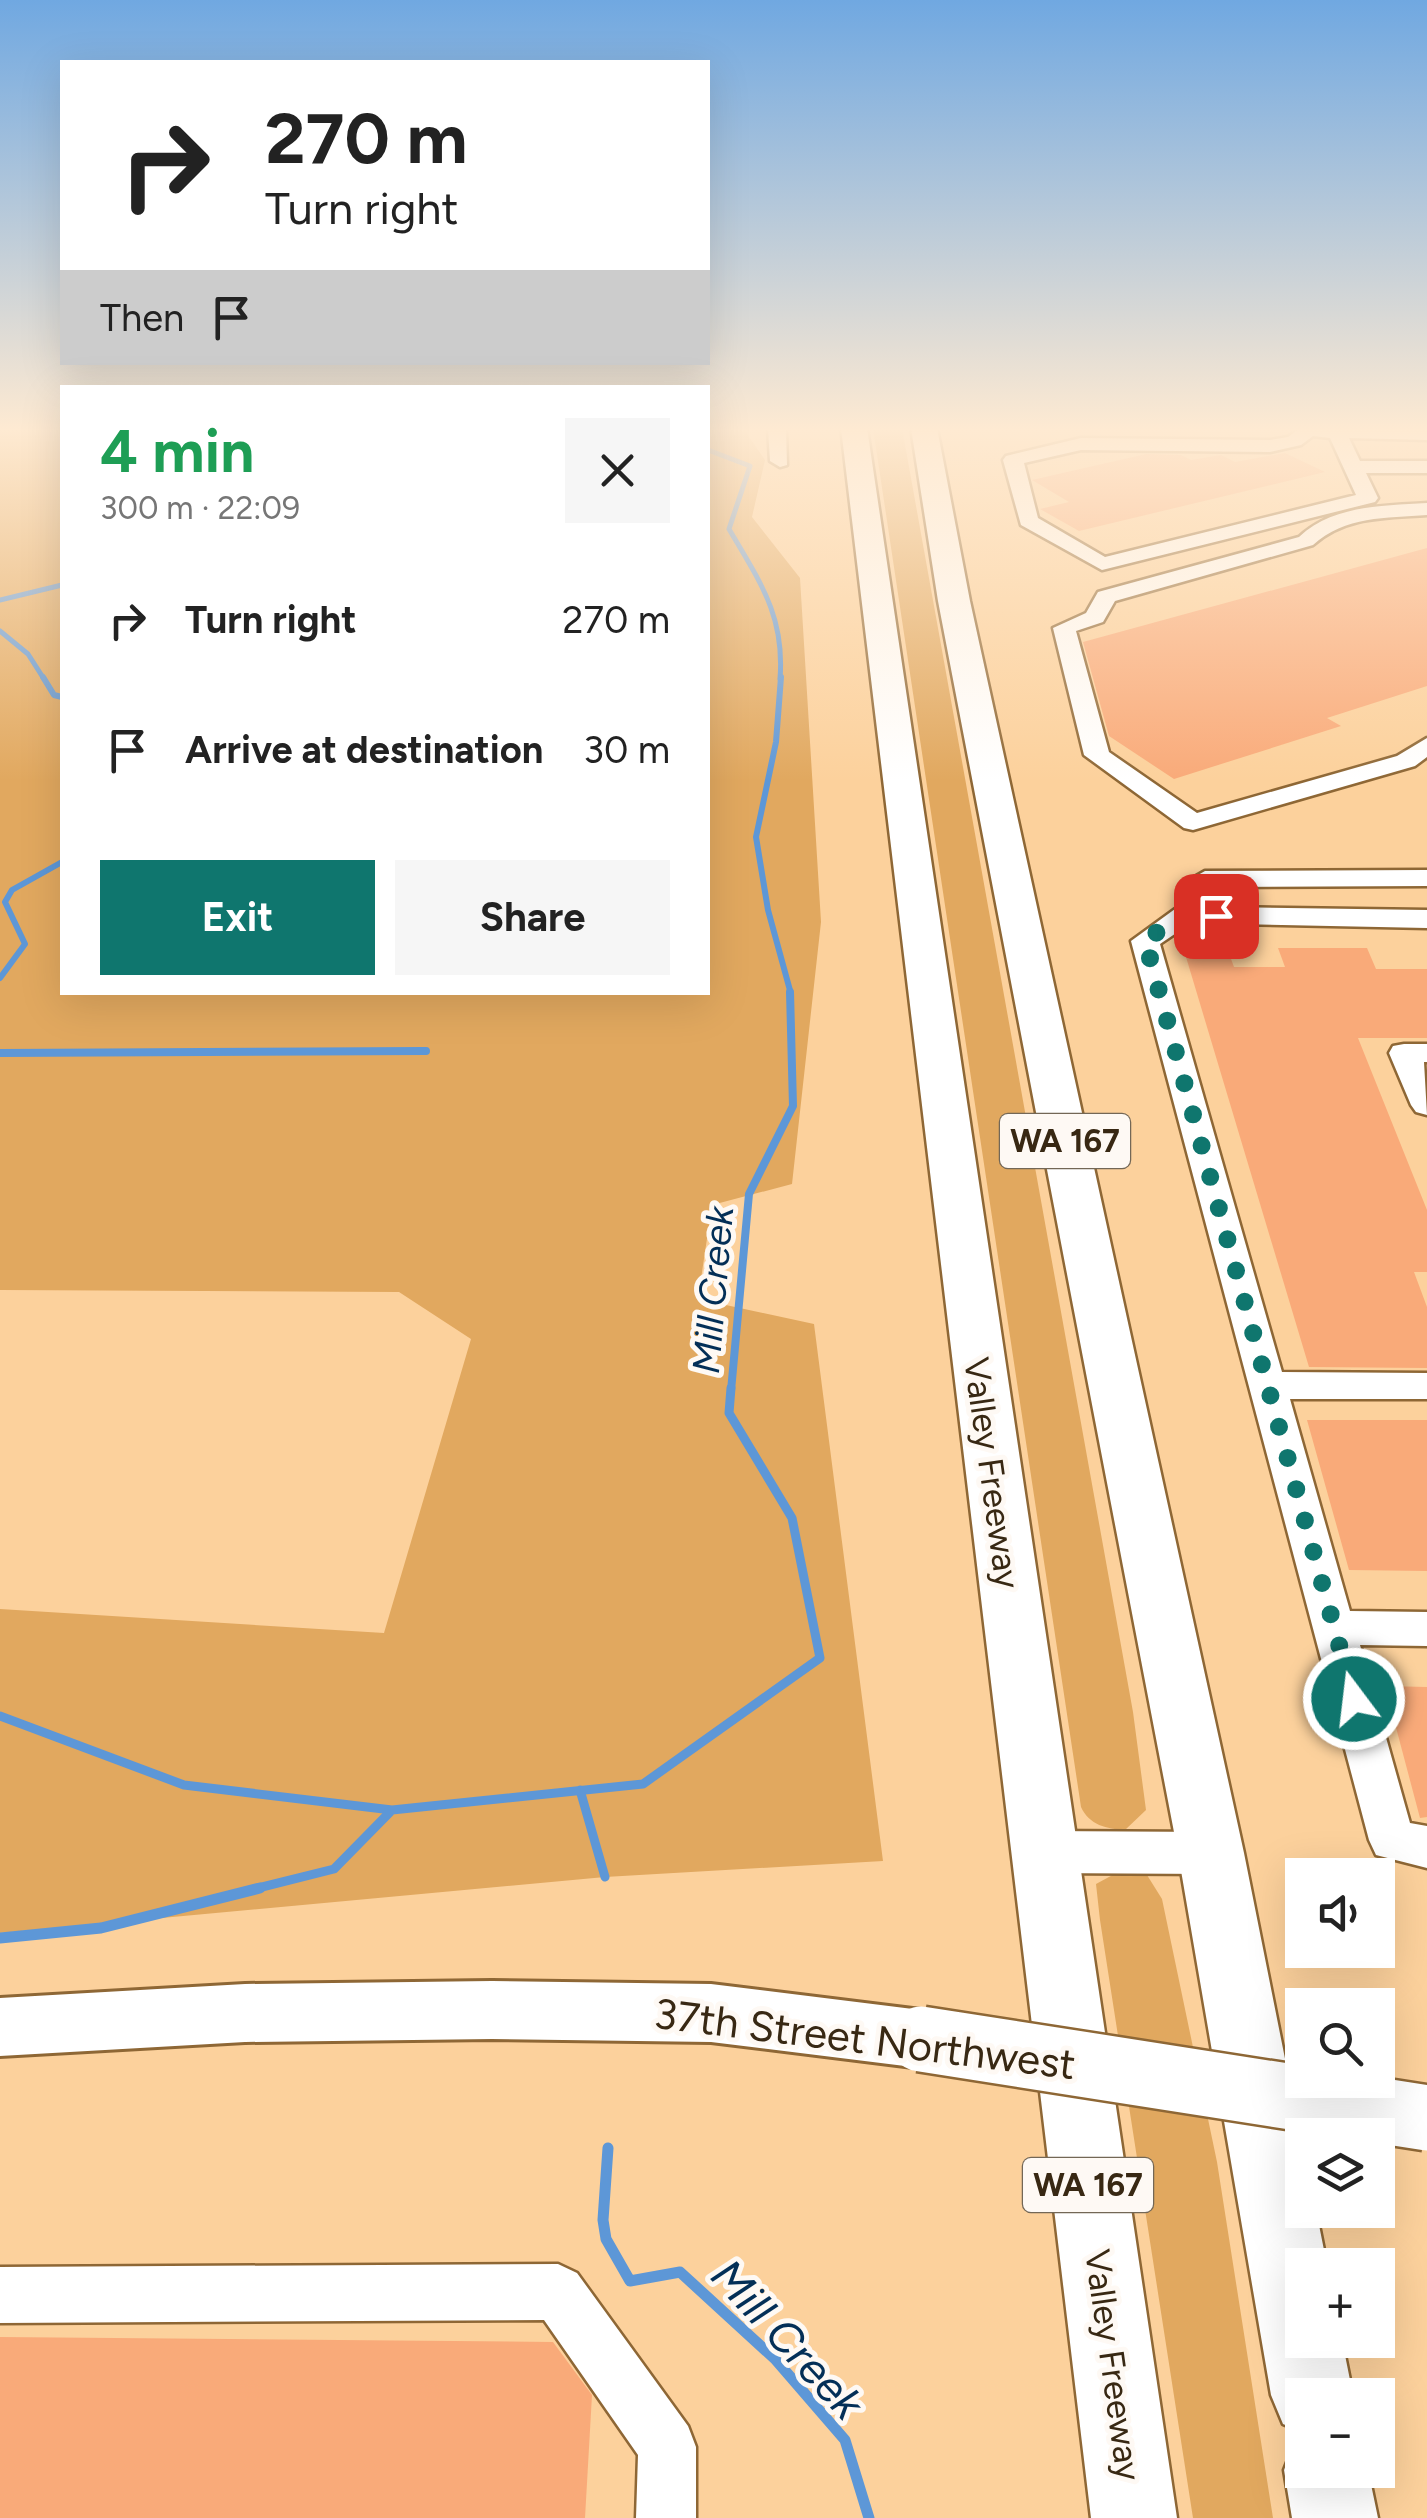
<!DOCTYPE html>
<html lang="en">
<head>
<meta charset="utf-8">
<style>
	:root { --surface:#fff; --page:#f6f6f6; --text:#222; --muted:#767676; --accent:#0f766e }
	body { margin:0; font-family:Figtree,sans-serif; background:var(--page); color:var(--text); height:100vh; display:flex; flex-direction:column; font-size:38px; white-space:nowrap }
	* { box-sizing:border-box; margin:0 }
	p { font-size:32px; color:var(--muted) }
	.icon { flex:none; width:55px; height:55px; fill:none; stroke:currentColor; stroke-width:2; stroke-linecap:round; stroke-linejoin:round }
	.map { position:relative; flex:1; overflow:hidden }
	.side { position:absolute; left:60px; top:385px; width:650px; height:610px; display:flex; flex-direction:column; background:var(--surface); border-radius:0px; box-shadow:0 10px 40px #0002 }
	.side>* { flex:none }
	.banner { position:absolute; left:60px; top:60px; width:650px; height:305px; border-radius:0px; box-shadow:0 10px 40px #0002; background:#fff; color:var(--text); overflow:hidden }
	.tools { position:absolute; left:1285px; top:1858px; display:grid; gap:20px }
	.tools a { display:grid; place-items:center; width:110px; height:110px; border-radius:0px; background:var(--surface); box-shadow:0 10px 40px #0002; font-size:50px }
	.pin { position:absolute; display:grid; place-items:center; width:85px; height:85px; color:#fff; margin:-42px; border-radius:20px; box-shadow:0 5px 15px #0006 }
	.me { position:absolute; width:110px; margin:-55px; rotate:345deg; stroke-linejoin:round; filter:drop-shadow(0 0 8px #0008) }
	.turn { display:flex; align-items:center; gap:35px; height:210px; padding:0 40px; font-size:45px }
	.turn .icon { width:130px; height:130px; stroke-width:2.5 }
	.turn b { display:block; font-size:70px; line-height:85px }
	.then { display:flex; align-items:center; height:95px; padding:0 40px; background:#0003; gap:20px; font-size:38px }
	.round { display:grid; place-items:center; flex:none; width:105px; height:105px; border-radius:0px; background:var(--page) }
	.head { display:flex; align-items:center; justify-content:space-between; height:170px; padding:0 40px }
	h1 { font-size:60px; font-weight:700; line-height:75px; color:#1e9e55 }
	.cta { display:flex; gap:20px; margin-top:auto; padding:20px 40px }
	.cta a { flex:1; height:115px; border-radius:0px; background:var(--accent); color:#fff; font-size:40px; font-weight:700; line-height:115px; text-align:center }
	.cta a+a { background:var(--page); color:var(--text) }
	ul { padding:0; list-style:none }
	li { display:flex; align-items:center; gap:30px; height:130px; padding:0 40px }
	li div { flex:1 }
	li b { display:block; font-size:38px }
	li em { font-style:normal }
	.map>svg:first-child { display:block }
	.green { fill:#e1a85f }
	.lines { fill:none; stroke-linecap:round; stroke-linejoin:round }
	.stream-far4 { stroke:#5d97d7; stroke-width:5 }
	.stream-far3 { stroke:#5d97d7; stroke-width:6 }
	.stream-far2 { stroke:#5d97d7; stroke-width:8 }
	.stream-far1 { stroke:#5d97d7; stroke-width:9 }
	.stream { stroke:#5d97d7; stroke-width:11 }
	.building { fill:#f9aa79 }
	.minor-casing { stroke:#8e6735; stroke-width:5 }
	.major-casing { stroke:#8e6735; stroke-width:6 }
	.highway-casing { stroke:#8e6735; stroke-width:5 }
	.minor { fill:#fff; fill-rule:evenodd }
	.major { fill:#fff; fill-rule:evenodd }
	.highway { fill:#fff; fill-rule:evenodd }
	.major-bridge-casing { stroke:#8e6735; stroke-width:70; stroke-linecap:butt }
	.major-bridge { stroke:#fff; stroke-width:65 }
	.route { stroke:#0f766e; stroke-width:18; stroke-dasharray:0 32.4 }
	.labels { text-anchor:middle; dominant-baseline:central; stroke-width:10; stroke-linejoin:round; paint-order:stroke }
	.shield { fill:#fef9f4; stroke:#736756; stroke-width:2.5 }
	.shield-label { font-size:32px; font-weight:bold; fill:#382813 }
	.street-label { font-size:35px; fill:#382813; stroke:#fef9f4 }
	.water-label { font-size:38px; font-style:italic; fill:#032f57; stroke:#fef9f4 }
	.near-street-label { font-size:42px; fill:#382813; stroke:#fef9f4 }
	.near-water-label { font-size:45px; font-style:italic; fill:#032f57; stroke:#fef9f4 }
</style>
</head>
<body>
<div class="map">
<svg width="1427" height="2518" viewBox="0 0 1427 2518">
	<rect width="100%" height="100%" fill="#fcd19c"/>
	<path class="green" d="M0,428H62V992H708V430L745,431L765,460L752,517L800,578L821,922L792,1184L712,1205L698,1299L814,1324L883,1861L605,1877L0,1933V1609L384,1633L471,1339L399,1292L0,1290Z
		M873,428H902L1133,1712L1146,1810L1125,1830C1107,1829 1089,1825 1081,1807Z
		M1120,1871L1147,1875L1162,1899L1217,2162L1273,2518H1193L1100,1920L1096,1884Z"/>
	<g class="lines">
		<path class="stream-far4" d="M708,450L750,466L729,529C760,582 785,616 780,679
			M0,600L62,585
			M0,631L28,654L44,679"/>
		<path class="stream-far3" d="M43,677L54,695L62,697
			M781,677L776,742L756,837L768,910L791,994
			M0,978L25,944L5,902L12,890L62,862"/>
		<path class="stream-far2" d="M0,1053L426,1051
			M731,1391L749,1194L793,1106L790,992"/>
		<path class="stream-far1" d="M0,1716L184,1785L392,1810L643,1784L820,1658L792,1518L729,1413L731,1388
			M580,1790L605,1877
			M250,1890L334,1869L392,1810"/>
		<path class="stream" d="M0,1938L101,1928L260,1888
			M608,2148L603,2220L606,2239L630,2281L680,2272L775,2359L845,2440L869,2518"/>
	</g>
	<path class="building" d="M1285,453L1325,472L1079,531L1040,509L1069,502L1032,480L1146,454L1181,455L1191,460L1221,455L1235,462Z
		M1427,548V686L1327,718L1341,726L1174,779L1109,736L1083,642Z
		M1183,947L1227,948L1234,967H1285L1278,948H1367L1376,969H1427V1038H1358L1427,1210V1272H1414L1427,1307V1368L1309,1367Z
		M1307,1420H1427V1571L1349,1570Z
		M1385,1686L1427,1687V1817L1420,1818Z
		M0,2337L553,2342L592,2395L585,2518H0Z"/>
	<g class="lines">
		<defs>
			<path id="minor" d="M768,428H786L787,465L780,467L770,461Z
				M1300,428H1427V440L1349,438L1360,461H1427V473H1366L1378,498L1375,502L1102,570L1021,525L1003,460L1006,456L1081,438L1270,440L1288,437ZM1313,436L1330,438L1356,495L1105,557L1038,518L1024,463L1081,450L1270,452L1301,445Z
				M1427,503V515C1386,518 1345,516 1313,545L1115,601L1103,622L1076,631L1109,752L1197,813L1397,756L1427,738V757L1415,766L1193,830L1184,828L1084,755L1053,628L1086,613L1098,592L1299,537C1333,505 1382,506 1427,503Z
				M1427,870V886L1221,887L1228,907L1427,910V928L1191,923L1160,944L1282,1372L1427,1373V1399H1290L1350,1611L1427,1612V1646L1360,1645L1410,1823L1427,1826V1868L1376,1855L1369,1840L1131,941L1175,909L1199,907L1191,879L1205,871Z
				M1404,1044H1427V1062H1424L1427,1115L1416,1112L1411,1105L1389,1053L1393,1046Z
				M1043,1831L1211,1832L1227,1838L1234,1853L1227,1868L1211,1874L1043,1873L1027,1867L1020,1852L1027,1837Z
				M558,2264L577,2273L688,2426L696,2447V2518H636L638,2455L544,2320L0,2323V2267Z"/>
			<path id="major" d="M492,1981L711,1984L921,2010L943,2018L951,2039L943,2060L921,2068L711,2042L492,2039L245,2042L0,2056V1998L245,1984Z"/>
			<path id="highway" d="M841,428H867L1177,2518H1091Z
				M911,428H937L970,601L1244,1853L1302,2144V2210H1316L1327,2265H1302V2340H1342L1353,2395H1302V2432L1283,2424L1271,2395L1178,1853L938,601Z
				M1302,2438V2470H1368L1378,2518H1292L1284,2470L1296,2440Z"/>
		</defs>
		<use href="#minor" class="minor-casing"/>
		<use href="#major" class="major-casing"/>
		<use href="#highway" class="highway-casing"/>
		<use href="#minor" class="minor"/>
		<use href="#major" class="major"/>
		<use href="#highway" class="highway"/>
		<defs>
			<path id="major-bridge" d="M921,2039L1427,2118"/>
		</defs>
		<use href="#major-bridge" class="major-bridge-casing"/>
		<use href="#major-bridge" class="major-bridge"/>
	</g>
	<linearGradient id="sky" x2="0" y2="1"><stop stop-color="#70a8e1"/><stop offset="0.55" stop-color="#feead2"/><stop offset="1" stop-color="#feead2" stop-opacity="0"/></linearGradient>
	<rect width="1427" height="781" fill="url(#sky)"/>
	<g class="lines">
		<path class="route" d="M1216,916L1184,915L1145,940L1354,1699"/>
	</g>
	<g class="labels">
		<g class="shield">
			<rect x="1000" y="1114" width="130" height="54" rx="8"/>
			<rect x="1023" y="2158" width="130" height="54" rx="8"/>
		</g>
		<g class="shield-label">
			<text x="1065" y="1141">WA 167</text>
			<text x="1088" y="2185">WA 167</text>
		</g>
		<g class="street-label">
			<text transform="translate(992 1473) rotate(82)">Valley Freeway</text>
			<text transform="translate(1113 2365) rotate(82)">Valley Freeway</text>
		</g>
		<g class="water-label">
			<text transform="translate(713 1290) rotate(-85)">Mill Creek</text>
		</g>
		<g class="near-street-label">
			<text transform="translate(865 2039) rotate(7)">37th Street Northwest</text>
		</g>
		<g class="near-water-label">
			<text transform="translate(788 2339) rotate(47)">Mill Creek</text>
		</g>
	</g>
</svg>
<div class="tools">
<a><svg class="icon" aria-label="sound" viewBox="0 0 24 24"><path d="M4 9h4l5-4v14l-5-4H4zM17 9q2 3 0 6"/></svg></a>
<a><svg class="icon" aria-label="search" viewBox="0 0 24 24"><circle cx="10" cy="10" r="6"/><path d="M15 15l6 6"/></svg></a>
<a><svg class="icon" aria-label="layers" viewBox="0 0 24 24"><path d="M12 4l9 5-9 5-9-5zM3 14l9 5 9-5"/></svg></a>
<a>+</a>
<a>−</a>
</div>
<div class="pin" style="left:1216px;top:916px;background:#d93025"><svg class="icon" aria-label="arrive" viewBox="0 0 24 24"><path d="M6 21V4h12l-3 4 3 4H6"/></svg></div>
<svg class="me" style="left:1354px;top:1699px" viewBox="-20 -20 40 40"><circle r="17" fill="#0f766e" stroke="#fff" stroke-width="3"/><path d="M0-11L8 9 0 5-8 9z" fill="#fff"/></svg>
<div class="banner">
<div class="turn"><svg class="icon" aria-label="right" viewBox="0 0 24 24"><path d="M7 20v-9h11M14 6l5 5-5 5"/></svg><div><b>270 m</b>Turn right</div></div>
<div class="then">Then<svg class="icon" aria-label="arrive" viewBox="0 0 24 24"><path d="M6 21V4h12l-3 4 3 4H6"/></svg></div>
</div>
<section class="side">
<div class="head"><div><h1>4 min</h1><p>300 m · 22:09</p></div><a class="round"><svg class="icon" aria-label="close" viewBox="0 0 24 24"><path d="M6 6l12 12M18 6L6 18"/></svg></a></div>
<ul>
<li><svg class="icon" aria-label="right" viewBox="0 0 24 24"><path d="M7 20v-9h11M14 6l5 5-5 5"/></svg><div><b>Turn right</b></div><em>270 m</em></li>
<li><svg class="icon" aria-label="arrive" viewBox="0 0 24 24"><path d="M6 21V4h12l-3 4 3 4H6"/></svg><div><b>Arrive at destination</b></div><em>30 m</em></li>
</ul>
<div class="cta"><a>Exit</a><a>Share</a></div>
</section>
</div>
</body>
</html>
